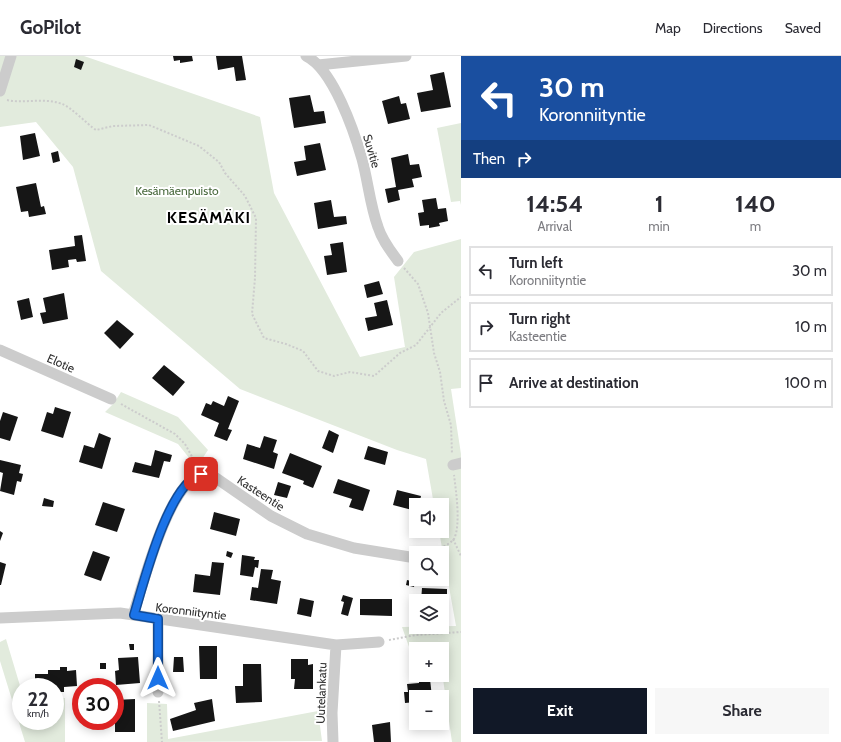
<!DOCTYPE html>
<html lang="en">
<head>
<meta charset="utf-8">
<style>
	:root { --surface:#fff; --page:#f7f7f7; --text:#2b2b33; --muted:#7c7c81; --line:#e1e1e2; --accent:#111827 }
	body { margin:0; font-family:Cabin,sans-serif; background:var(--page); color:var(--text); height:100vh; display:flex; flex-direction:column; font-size:15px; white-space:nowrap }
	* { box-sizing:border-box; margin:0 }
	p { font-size:13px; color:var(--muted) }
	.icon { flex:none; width:22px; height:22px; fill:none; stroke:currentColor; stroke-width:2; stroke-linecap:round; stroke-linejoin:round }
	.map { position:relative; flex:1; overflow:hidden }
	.side { display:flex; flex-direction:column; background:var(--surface); width:380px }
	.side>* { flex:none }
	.guide { background:#1a4fa0; color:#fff; overflow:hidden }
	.fabs { position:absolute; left:409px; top:442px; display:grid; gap:8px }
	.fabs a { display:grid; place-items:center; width:40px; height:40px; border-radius:0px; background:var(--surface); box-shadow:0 2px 10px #0003; font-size:20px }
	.speed { position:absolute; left:12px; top:622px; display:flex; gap:8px; font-size:20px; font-weight:700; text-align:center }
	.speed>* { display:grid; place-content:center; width:52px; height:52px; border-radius:50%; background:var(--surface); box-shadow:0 2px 10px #0003; line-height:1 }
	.speed small { font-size:10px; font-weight:400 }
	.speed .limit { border:6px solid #d22; background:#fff; color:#111 }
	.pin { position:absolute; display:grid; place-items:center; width:34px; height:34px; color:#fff; margin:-17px; border-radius:8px; box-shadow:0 2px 6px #0006 }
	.me { position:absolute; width:44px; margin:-22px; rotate:0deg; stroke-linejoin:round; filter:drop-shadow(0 0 3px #0008) }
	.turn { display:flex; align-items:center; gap:14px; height:84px; padding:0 12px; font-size:18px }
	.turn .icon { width:52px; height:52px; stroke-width:2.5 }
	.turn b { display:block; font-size:28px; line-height:34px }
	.then { display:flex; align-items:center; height:38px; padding:0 12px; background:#0003; gap:8px; font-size:15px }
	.eta { display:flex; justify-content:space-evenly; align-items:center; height:68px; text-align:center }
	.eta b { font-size:24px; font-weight:700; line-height:28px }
	.button { display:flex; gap:8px; margin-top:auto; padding:8px 12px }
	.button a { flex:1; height:46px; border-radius:0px; background:var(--accent); color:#fff; font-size:16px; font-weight:700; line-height:46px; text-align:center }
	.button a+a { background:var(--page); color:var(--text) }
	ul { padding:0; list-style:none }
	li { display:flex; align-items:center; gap:12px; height:50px; margin:0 8px 6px; padding:0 4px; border:2px solid var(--line); border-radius:0px }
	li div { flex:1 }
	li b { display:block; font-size:15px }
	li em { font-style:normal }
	header { display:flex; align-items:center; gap:24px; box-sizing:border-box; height:56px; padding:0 20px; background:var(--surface); border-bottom:1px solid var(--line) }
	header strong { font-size:19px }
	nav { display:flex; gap:22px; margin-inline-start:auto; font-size:14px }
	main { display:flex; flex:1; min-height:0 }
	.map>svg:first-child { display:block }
	.green { fill:#e2ebdd }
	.building { fill:#161616 }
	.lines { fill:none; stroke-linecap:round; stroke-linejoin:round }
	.path { stroke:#ccc; stroke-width:2; stroke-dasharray:2 2; stroke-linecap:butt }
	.street { stroke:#ccc; stroke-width:11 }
	.route-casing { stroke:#114b97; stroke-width:10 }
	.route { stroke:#1a73e8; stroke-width:7 }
	.labels { text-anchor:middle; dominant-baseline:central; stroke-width:4; stroke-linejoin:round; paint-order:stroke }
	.street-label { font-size:12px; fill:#2f2f2f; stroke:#fff }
	.park-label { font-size:12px; fill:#49693d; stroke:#fff }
	.district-label { font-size:16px; font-weight:bold; letter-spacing:1px; fill:#000; stroke:#fff }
</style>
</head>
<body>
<header>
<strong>GoPilot</strong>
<nav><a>Map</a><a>Directions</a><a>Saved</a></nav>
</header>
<main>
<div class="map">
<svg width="461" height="686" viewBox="0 0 461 686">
	<rect width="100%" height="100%" fill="#fff"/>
	<path class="green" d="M0,0H84L260,61L274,137L360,301L405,291L394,221L414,196L461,183V332L451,333L461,398V686H452L442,616V593H416V608H415L402,571L456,570L439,475H442V449H434L426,403L397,394L240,333L101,215L73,111L36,66L0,71Z
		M461,67V149L460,145L451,146L437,72Z
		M121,336L178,361L208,394L196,412L187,407L190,403L178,388L105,356L114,347Z
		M6,583L21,633V665H55V643L65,642V686H25L0,605V586Z
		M147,647L167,648L168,683L318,655L322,685L147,686Z"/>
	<path class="building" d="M173,0H192L193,5L180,7V4L174,5Z
		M216,0H242L246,24L236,25L234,11L218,14Z
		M76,3L84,6L81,14L74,11Z
		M444,16L451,51L421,56L417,37L433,34L430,19Z
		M310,39L314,56L324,55L326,67L294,72L289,42Z
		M399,40L401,48L406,47L410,63L388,68L382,45Z
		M35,77L40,100L23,104L20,80Z
		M320,87L326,114L297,120L294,106L306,104L304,90Z
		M58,95L60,105L53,107L51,97Z
		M408,98L410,109L419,108L422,121L412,123L414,131L398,134L400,144L388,147L385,133L396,131L391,102Z
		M36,127L41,151L44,150L46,158L29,161L28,155L21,156L16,131Z
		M436,142L438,153L446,152L448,165L439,167L440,170L429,172V169L420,170L418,157L424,156L422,144Z
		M331,144L334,161L346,160L347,168L318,173L314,147Z
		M82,179L86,205L77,206L76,203L68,204L69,211L52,214L49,194L75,190L74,180Z
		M343,186L347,216L327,219L324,200L332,199L330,188Z
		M379,225L383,238L367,242L364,229Z
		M64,237L68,263L43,268L40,257L46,256L43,242Z
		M29,242L33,261L21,264L17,245Z
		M387,244L393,269L368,275L365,262L377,260L374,247Z
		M117,264L134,278L120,293L104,277Z
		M164,309L185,326L173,340L152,322Z
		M228,340L239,345L228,373L232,374L227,385L214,380L219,367L201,359L206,347L211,349L213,345L224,350Z
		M55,351L71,356L63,382L41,375L47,356L53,358Z
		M3,356L18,361L10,385L0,382V365Z
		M329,374L339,379L333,397L322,392Z
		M99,377L111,382L102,413L79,406L84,389L94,392Z
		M264,380L277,384L273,396L278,398L274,413L243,403L247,388L260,392Z
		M368,390L388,396L385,409L364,403Z
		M155,394L172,399L170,406L164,405L159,422L132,416L135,406L151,410Z
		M290,397L322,410L313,432L303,428L304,425L282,417Z
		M0,404L21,409L19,417L23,418L21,426L17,425L14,439L0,435L3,417L0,416Z
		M338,423L370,434L363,455L349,451L352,443L333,437Z
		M278,426L291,430L287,442L274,439Z
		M397,434L421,440L419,449H416V455L393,449Z
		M44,442L54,445L53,451L42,450Z
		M103,446L125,453L117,476L95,469Z
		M214,456L240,463L236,480L210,473Z
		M0,475L3,477L0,485Z
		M93,495L110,501L101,525L84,519Z
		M227,495L233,497L231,502L226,500Z
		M242,499L255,501L254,504H259L258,512L255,511L253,521L240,519Z
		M0,506L6,508L1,529H0Z
		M212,506L224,507L220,539L193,536L195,518L210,520Z
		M261,513L273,514L271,523L281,525L277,548L250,544L252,531L258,532Z
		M407,524L415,526L414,531L406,529Z
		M422,532L447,533V550L442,549V545H421Z
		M343,539L353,542L348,560L341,558L344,546L341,545Z
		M300,542L314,545L311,561L297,558Z
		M360,543H392V560L360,559Z
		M129,588H134V594H130Z
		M199,590H217V623H200Z
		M138,601L140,627L116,629L115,615L119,614L118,602Z
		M174,601H183L184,616H173Z
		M291,603H308V609L313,608V633H294L295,623H291Z
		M100,607H106V613H100Z
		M243,608H261L262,646L236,647L235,630H243Z
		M60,611H67V615L76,614L77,630L64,631V636H55V631H35V618H48V614H60Z
		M430,623L432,641H416V646L405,647L404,636H408L407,628L419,627V624Z
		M92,624H98L99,631H93Z
		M135,643V676H115V644Z
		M212,643L215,665L173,675L170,663L196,654L194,647Z
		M390,666L391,686H374L372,669Z"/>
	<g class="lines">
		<path class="path" d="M7,44C25,48 44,41 62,48C71,51 87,68 96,74L113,70L149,69L199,90L219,106L225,117L245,140L256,162L255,222L252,258L264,282L286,288L303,295L318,315L334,320L350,316L374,320L400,297L416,289L441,257L461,241
			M404,212L418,228L428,257L434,297L440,316L444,345L451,369L452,398
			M121,348L175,378L185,388L196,408
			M453,483L461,500
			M429,497C437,493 448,490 454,483C461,469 456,435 454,419
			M389,584L416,579L461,576
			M159,645L162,686"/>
		<path class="street" d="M306,0C333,13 354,75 362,103C368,125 370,149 378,171C382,184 390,194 398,205
			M318,9L406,0
			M0,35L11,0
			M0,294L111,343
			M453,409L461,407
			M133,559C144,526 168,429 201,418L216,422L271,460L307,478L354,492L416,502
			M0,562L120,557L336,589L379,586
			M158,563V636
			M333,686L332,657L336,589"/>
	</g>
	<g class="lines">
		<defs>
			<path id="route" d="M158,622V563L134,559C144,526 168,428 201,418"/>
		</defs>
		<use href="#route" class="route-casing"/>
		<use href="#route" class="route"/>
	</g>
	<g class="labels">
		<g class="street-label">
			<text transform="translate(372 95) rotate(74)">Suvitie</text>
			<text transform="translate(61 307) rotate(24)">Elotie</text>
			<text transform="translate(261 437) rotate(33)">Kasteentie</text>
			<text transform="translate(191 555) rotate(7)">Koronniityntie</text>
			<text transform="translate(321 637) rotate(-88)">Uutelankatu</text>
		</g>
		<g class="park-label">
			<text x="177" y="134">Kesämäenpuisto</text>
		</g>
		<g class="district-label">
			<text x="209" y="161">KESÄMÄKI</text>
		</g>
	</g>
</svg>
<div class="fabs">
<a><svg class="icon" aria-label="sound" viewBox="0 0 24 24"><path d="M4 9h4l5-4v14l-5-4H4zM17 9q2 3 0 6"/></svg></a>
<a><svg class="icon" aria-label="search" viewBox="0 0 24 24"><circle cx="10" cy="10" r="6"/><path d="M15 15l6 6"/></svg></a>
<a><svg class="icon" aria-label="layers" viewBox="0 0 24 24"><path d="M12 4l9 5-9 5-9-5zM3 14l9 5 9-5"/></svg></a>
<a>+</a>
<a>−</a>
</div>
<div class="speed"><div>22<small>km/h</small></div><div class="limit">30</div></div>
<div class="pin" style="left:201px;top:418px;background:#d93025"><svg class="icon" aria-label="arrive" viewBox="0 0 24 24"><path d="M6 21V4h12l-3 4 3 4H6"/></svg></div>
<svg class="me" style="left:158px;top:622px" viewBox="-20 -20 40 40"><path d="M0-17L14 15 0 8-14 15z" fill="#1a73e8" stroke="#fff" stroke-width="4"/></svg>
</div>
<section class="side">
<div class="guide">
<div class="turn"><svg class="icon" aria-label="left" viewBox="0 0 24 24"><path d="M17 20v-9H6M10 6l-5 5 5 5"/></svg><div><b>30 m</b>Koronniityntie</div></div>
<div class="then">Then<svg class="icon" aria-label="right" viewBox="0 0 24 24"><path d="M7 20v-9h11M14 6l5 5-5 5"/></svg></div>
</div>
<div class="eta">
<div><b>14:54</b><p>Arrival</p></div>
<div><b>1</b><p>min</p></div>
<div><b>140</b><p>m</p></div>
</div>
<ul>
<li><svg class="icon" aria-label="left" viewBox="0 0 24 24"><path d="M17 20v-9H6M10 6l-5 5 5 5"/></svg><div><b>Turn left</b><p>Koronniityntie</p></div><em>30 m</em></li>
<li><svg class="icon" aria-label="right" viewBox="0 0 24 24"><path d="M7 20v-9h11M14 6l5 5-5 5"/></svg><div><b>Turn right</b><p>Kasteentie</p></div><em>10 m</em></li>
<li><svg class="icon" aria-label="arrive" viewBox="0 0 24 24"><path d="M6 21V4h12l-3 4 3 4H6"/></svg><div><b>Arrive at destination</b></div><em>100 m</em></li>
</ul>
<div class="button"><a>Exit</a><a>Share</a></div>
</section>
</main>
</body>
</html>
